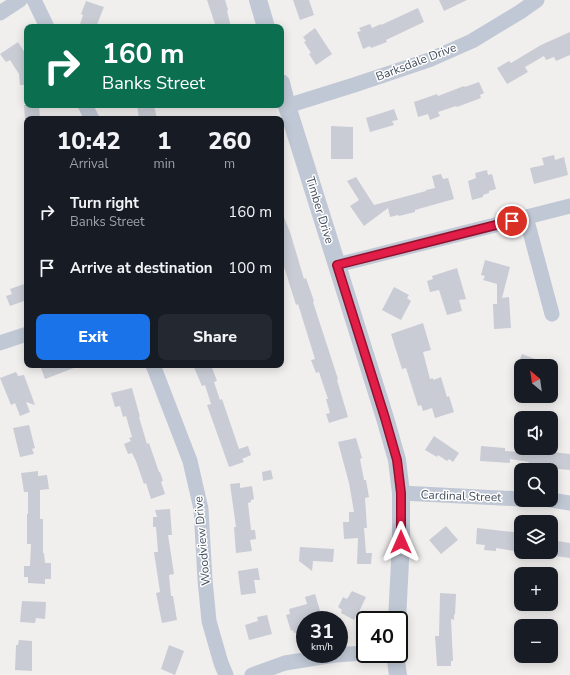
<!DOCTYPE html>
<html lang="en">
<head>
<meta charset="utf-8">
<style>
	:root { --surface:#171b24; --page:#242831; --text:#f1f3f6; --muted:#9ea1a6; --accent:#1a73e8 }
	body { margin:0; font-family:"Nunito Sans",sans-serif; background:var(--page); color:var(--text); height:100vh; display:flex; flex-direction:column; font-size:15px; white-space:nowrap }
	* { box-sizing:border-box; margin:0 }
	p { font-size:13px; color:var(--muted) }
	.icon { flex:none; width:22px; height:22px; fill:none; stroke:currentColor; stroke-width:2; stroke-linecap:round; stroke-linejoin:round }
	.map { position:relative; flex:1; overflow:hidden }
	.side { position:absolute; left:24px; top:116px; width:260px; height:252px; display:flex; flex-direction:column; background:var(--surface); border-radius:8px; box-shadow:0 2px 10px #0003 }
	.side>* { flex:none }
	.banner { position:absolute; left:24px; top:24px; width:260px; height:84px; border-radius:8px; box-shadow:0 2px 10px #0003; background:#0b6e4f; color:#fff; overflow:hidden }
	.needle { width:26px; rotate:331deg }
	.buttons { position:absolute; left:514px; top:359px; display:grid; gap:8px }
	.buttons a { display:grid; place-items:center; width:44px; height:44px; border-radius:8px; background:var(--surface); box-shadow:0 2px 10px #0003; font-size:20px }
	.speed { position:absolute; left:296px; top:611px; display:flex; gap:8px; font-size:20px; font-weight:700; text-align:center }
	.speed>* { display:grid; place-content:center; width:52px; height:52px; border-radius:50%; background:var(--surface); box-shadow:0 2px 10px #0003; line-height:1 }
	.speed small { font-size:10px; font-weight:400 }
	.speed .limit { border:2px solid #111; border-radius:6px; background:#fff; color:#111 }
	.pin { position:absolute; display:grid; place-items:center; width:34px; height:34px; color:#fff; margin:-17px; border:2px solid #fff; border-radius:50%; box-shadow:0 1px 4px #0007 }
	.me { position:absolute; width:44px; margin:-22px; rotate:0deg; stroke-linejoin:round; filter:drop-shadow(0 0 3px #0008) }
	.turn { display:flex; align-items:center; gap:14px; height:84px; padding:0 12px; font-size:18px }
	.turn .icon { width:52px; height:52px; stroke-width:2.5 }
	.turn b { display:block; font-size:28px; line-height:34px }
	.eta { display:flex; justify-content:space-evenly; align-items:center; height:68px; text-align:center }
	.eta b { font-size:24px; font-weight:800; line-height:28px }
	.action { display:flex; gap:8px; margin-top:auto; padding:8px 12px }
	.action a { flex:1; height:46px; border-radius:8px; background:var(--accent); color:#fff; font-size:16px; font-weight:800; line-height:46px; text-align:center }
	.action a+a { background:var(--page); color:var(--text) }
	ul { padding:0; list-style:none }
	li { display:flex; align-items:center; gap:12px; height:56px; padding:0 12px }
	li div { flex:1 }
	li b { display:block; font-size:15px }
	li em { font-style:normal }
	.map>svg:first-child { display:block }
	.building { fill:#c9ccd4 }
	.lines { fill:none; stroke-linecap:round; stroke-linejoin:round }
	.minor { stroke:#c0c8d5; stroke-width:15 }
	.tertiary { stroke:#c0c8d5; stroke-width:18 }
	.route-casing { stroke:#92132f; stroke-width:10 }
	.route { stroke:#e11d48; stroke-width:7 }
	.labels { text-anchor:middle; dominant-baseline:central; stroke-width:3; stroke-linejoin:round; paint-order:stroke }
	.street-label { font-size:12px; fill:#444f5e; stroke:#fff }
</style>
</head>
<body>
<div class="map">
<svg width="570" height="675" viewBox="0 0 570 675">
	<rect width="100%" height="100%" fill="#f1eeee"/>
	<path class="building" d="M207,0H225L228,10L227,11L231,27H216Z
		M293,0H309L314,15L300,20Z
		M439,0H467L444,11Z
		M86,1L104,7L96,27H79L83,15L81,14Z
		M418,8L424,22L386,40L387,42L371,48L370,46L363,49L357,32L361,31L359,28L370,24L372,28L381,24V25Z
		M315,28L332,54L316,65L309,54L311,53L304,42L306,41L303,37Z
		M570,32V55L556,61L554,57L546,60L544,56L525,67L528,72L507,84L497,68L509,61L511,63L541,45Z
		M18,42L27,56V85H20L19,74L10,60L6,62L0,54Z
		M479,82L484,93L480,95L481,98L457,107L456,106L438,112L440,116L430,120L428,114L418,117L414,102L437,94L438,96L464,86L465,87Z
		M24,105H39L40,119H25Z
		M137,105H154L157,119H139Z
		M394,109L398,120L392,121L394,125L370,132L366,118Z
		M331,126L353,127V159H331Z
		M554,155L555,160L564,157L568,175L534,184L530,168L544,165L542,158Z
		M487,170L488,175L492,174L496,189L489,191V193L483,195V197L472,200L468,181L476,178L475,173Z
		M441,174L443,179L448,178L454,199L415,210V212L399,216L398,215L390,217L388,208L364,226L350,206L359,200L347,181L356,177L374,205L426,191V190L435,188L432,176Z
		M281,210L290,232L304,279L306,278L314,301L313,302L338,379L337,380L348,417L329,423L326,414L330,413L326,399H328L319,372L316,373L311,360L315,359L298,304L296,305L281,257Z
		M485,260L510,267L502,298L509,297L511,328L494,329L493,304H497V284L483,280L485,276L481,275Z
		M457,268L466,299L459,300L462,311L447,315L439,290L430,292L427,281L433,279L432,276Z
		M27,283V300L10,306L6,296L12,294L10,289Z
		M394,287L409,295L407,298L411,301L401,320L382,310Z
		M423,323L431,350L423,352L430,379L433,378V380L441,377L447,397L449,396L454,412L435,418L432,408L423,411L421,405L418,406L406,368L402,369L391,334Z
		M522,354L551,365V366H517Z
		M40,365H79V366L45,379Z
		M193,365H211L217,381L214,382L220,400L222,399L239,449L248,446L251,455L242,459L244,462L229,467L207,405L211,404L205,385L202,386Z
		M16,372L18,376L24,375L35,405L26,402L30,412L20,416L15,403L11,405L0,378Z
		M132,388L140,417H139L147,444L149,443L159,472H160L163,481L161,482L165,494L151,499L146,483L144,484L136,461L132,453L128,454L124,444L131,441L129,438L132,437L126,416L123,417L120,406L115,407L111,393Z
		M29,425L35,448L32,449L34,454L20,457L13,428Z
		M434,436L459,453L453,462L449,459L447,461L438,455L437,457L425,450Z
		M356,438L362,458L360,459L364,480H366L369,497L365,498L367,528H364L366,553H372L371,564H357L358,538L344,539L343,522H349V512H354L349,483L338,442Z
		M481,446L505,448V451L525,452V449L570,454V470L528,466L529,462L510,459V463L480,461Z
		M271,470L273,479L263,481L262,472Z
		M38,471V476L47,475L49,489L40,490V519H43V553H44L45,563H51V579H45V584L28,583V577H24V566H30L31,544H27V514H28V492H24L21,473Z
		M240,483V488L252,486L254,499L251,500V502L248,503L251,530H255L256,539L250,540L252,551L236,553L234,527H236L230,484Z
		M170,509L172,535H168L174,574L169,575L171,596H173L177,620L162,623L156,593L160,592L154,552H158L156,527H153V517H157L155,510Z
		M446,526L458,540L441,554L429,540Z
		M477,528L521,533V552L496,548V551L484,550L485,545L476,544Z
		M558,541L570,543V558L556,556Z
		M300,547L334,549L333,562L313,561L312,571L299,561Z
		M258,568L260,580H254L256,593L241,595L238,571Z
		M352,591L366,597L358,614L357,613L354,620L341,613L342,610L338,607L343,597L347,599Z
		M440,593L456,594L455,615L454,614V620L451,619L453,661H451V666H437L435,636H439Z
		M315,594L322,617L320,618L321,620H305V630L294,633L293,630L291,631L286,615L290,614L289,609L307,604L305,597Z
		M22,601L46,602L45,619L36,618L35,623L20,622Z
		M267,615L272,634L249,640L245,625L258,621L257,617Z
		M19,640L32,641V671L15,670L16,645H18Z
		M169,645L184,651L175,675L161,669Z"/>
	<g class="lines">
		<path class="minor" d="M34,0L47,27
			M0,13L20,0
			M85,105L92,119
			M287,106L354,85L429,60L472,41L520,12L537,0
			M526,217L552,314
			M337,265L570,206
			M0,343L27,334
			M153,365L190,461L201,509L205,580L209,621L221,663L226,675
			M401,493L521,499
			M551,500L570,503
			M252,675L285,663L335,655L365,653"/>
		<path class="tertiary" d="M258,0L266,27
			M281,83L287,106L385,418L397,460L401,493V542L397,620
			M395,654L398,675"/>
	</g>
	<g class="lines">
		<defs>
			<path id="route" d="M401,542V493L397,460L385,418L337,265L512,221"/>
		</defs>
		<use href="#route" class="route-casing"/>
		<use href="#route" class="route"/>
	</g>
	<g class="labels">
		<g class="street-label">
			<text transform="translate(416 62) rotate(-21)">Barksdale Drive</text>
			<text transform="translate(320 210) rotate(73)">Timber Drive</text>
			<text transform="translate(461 496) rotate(2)">Cardinal Street</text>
			<text transform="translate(202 541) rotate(-95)">Woodview Drive</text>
		</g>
	</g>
</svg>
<div class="buttons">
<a><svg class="needle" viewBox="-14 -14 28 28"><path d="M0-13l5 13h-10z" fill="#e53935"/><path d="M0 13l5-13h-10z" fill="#9ea1a6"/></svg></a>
<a><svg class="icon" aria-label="sound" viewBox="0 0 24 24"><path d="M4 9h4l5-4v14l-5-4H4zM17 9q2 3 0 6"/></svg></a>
<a><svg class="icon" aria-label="search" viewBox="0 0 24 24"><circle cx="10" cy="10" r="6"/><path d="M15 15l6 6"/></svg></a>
<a><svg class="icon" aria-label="layers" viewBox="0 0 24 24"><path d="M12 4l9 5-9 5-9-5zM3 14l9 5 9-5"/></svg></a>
<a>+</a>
<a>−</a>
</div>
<div class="speed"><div>31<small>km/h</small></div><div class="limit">40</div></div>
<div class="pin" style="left:512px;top:221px;background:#d93025"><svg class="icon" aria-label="arrive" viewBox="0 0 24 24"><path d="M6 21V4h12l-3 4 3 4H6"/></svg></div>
<svg class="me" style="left:401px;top:542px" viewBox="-20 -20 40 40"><path d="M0-17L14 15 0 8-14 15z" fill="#e11d48" stroke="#fff" stroke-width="4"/></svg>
<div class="banner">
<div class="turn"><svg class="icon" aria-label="right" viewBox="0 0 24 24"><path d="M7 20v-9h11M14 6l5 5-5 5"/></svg><div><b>160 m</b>Banks Street</div></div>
</div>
<section class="side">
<div class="eta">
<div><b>10:42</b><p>Arrival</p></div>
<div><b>1</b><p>min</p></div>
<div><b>260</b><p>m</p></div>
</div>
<ul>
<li><svg class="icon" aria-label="right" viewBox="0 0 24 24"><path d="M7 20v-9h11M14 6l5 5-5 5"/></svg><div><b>Turn right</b><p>Banks Street</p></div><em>160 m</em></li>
<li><svg class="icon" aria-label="arrive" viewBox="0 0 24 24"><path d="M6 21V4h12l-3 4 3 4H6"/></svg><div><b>Arrive at destination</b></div><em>100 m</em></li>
</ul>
<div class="action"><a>Exit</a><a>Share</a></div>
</section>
</div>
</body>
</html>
